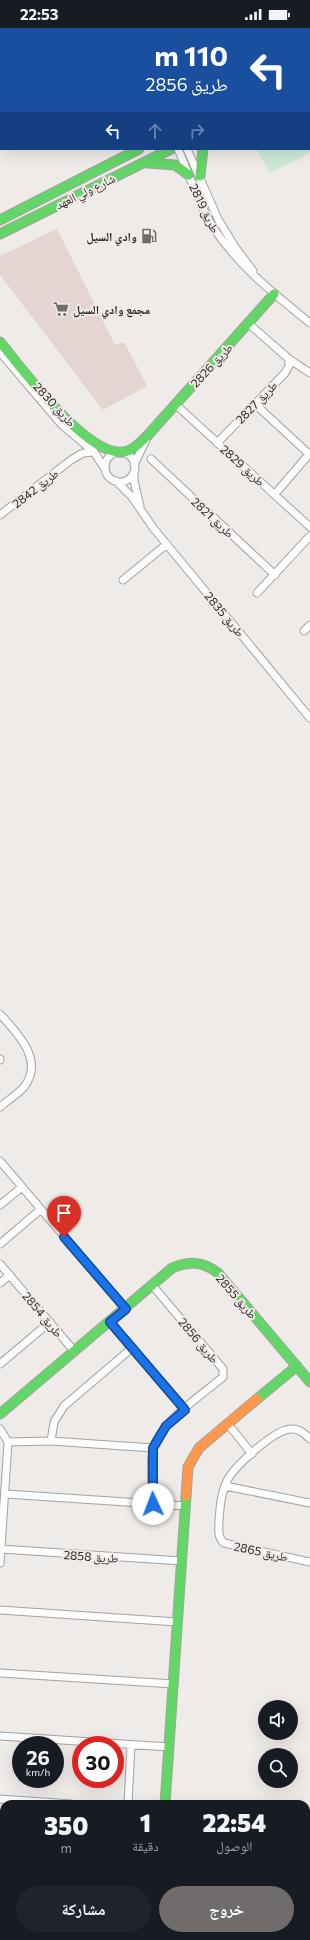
<!DOCTYPE html>
<html lang="ar">
<head>
<meta charset="utf-8">
<style>
	:root { --surface:#171b24; --page:#20242c; --text:#f1f3f6; --muted:#9ea1a6; --accent:#706c6b }
	body { margin:0; font-family:Commissioner,"Noto Naskh Arabic",sans-serif; background:var(--page); color:var(--text); direction:rtl; height:100vh; display:flex; flex-direction:column; font-size:15px; white-space:nowrap }
	* { box-sizing:border-box; margin:0 }
	p { font-size:13px; color:var(--muted) }
	.icon { flex:none; width:22px; height:22px; fill:none; stroke:currentColor; stroke-width:2; stroke-linecap:round; stroke-linejoin:round }
	.map { position:relative; flex:1; overflow:hidden; direction:ltr }
	.sheet { position:absolute; left:0px; top:1772px; width:310px; height:140px; display:flex; flex-direction:column; background:var(--surface); border-radius:12px 12px 0 0; box-shadow:0 4px 16px #0002; direction:rtl }
	.sheet>* { flex:none }
	.guide { position:absolute; left:0px; top:0px; width:310px; height:122px; box-shadow:0 4px 16px #0002; direction:rtl; background:#1a4fa0; color:#fff; overflow:hidden }
	.tools { position:absolute; left:258px; top:1672px; display:grid; gap:8px }
	.tools a { display:grid; place-items:center; width:40px; height:40px; border-radius:50%; background:var(--surface); box-shadow:0 4px 16px #0002; font-size:20px }
	.speed { position:absolute; left:12px; top:1708px; display:flex; gap:8px; font-size:20px; font-weight:700; text-align:center }
	.speed>* { display:grid; place-content:center; width:52px; height:52px; border-radius:50%; background:var(--surface); box-shadow:0 4px 16px #0002; line-height:1 }
	.speed small { font-size:10px; font-weight:400 }
	.speed .limit { border:6px solid #d22; background:#fff; color:#111 }
	.pin { position:absolute; display:grid; place-items:center; width:34px; height:34px; color:#fff; margin:-41px -17px; border-radius:50% 50% 50% 0; rotate:-45deg; box-shadow:0 0 4px #0007 }
	.pin .icon { rotate:45deg }
	.me { position:absolute; width:44px; margin:-22px; rotate:358deg; stroke-linejoin:round; filter:drop-shadow(0 0 3px #0008) }
	.turn { display:flex; align-items:center; gap:14px; height:84px; padding:0 16px; font-size:18px }
	.turn .icon { width:52px; height:52px; stroke-width:2.5 }
	.turn b { display:block; font-size:28px; line-height:34px }
	.lanes { display:flex; align-items:center; height:38px; padding:0 16px; background:#0003; justify-content:center; gap:20px; direction:ltr }
	.lanes .off { opacity:.35 }
	.eta { display:flex; justify-content:space-evenly; align-items:center; height:68px; text-align:center }
	.eta b { font-size:24px; font-weight:800; line-height:28px }
	.button { display:flex; gap:8px; margin-top:auto; padding:8px 16px }
	.button a { flex:1; height:46px; border-radius:24px; background:var(--accent); color:#fff; font-size:16px; font-weight:800; line-height:46px; text-align:center }
	.button a+a { background:var(--page); color:var(--text) }
	.status { display:flex; justify-content:space-between; align-items:center; height:28px; padding:0 20px; background:var(--surface); direction:ltr }
	.status svg { height:11px; fill:currentColor }
	.map>svg:first-child { display:block }
	.green { fill:#ccead7 }
	.building { fill:#e4d4d2 }
	.lines { fill:none; stroke-linecap:round; stroke-linejoin:round }
	.street-casing { stroke:#a4a2a0; stroke-width:9 }
	.fast-casing { stroke:#a4a2a0; stroke-width:11 }
	.slow-casing { stroke:#a4a2a0; stroke-width:11 }
	.street { stroke:#fdfcfc; stroke-width:7 }
	.fast { stroke:#63d668; stroke-width:9 }
	.slow { stroke:#ff974d; stroke-width:9 }
	.route-casing { stroke:#114b97; stroke-width:10 }
	.route { stroke:#1a73e8; stroke-width:7 }
	.labels { text-anchor:middle; dominant-baseline:central; stroke-width:4; stroke-linejoin:round; paint-order:stroke }
	.street-label { font-size:12px; fill:#2b2827; stroke:#f1eae7 }
	.poi-label { font-size:12px; font-weight:bold; fill:#2b2827; stroke:#f1eae7; text-anchor:end }
</style>
</head>
<body>
<div class="status"><b>22:53</b><svg viewBox="0 0 49 12"><path d="M0 12V9h3v3zM5 12V6h3v6zM10 12V3h3v9zM15 12V0h3v12zM26 1h20v11H26zM47 4h2v5h-2z"/></svg></div>
<div class="map">
<svg width="310" height="1912" viewBox="0 0 310 1912">
	<rect width="100%" height="100%" fill="#efebe9"/>
	<path class="green" d="M309,89L310,125L269,145L257,121H309Z"/>
	<path class="building" d="M57,201L115,317L124,314L147,358L103,382L0,247V228Z"/>
	<g class="lines">
		<defs>
			<path id="street" d="M160,0L161,1
				M60,1V0
				M137,1L139,0
				M238,1L240,0
				M0,15L1,17
				M0,83L1,82
				M178,121C188,144 199,176 211,196C237,237 273,265 310,295
				M187,121L218,191L235,219L253,243
				M249,296L289,331L310,345
				M0,324L61,396L94,424L105,441
				M175,376L310,499
				M255,376L309,426
				M217,415L285,345L289,338V331
				M105 439a15 15 0 1 1 30 0a15 15 0 1 1-30 0Z
				M151,431L275,547
				M134,437L146,412
				M134,445V453L140,478
				M116,453L132,469L154,501L310,690
				M275,466L310,425
				M0,487L71,432L83,425L94,424
				M123,552L167,516
				M257,565L310,508
				M304,603L310,597
				M0,986C17,1005 45,1032 24,1059C18,1066 8,1072 0,1079
				M0,1032V1031
				M0,1133L126,1281
				M0,1177L22,1159
				M0,1216L41,1181
				M0,1236L75,1324
				M0,1255L10,1247
				M152,1257L223,1341V1349C203,1366 159,1395 153,1421C149,1438 153,1459 153,1476
				M110,1294L185,1381
				M0,1336L50,1294
				M228,1396L252,1426
				M0,1401L8,1414L0,1535
				M51,1413L54,1394L64,1378L132,1320
				M8,1414L51,1413L153,1420
				M225,1458L310,1475
				M6,1466L186,1478
				M1,1521L182,1533
				M310,1534L224,1515C217,1509 219,1501 219,1493C220,1479 221,1464 228,1451C236,1437 276,1400 292,1401C300,1401 305,1406 310,1411
				M0,1582L177,1594
				M0,1645L174,1656
				M0,1708L169,1719
				M0,1771L71,1776
				M128,1776L131,1717
				M0,1833L4,1834
				M18,1912V1908
				M155,1912L156,1908"/>
			<path id="fast" d="M309,53L310,52
				M147,135L175,137L189,147
				M200,148L203,121
				M0,192L139,121
				M0,206L171,121
				M0,314C22,341 86,428 123,424C133,423 141,414 148,407L274,266
				M257,1371L297,1338
				M0,1386L172,1240C189,1233 203,1233 218,1245L310,1354
				M165,1776L186,1468"/>
			<path id="slow" d="M309,37H310
				M186,1468L188,1439L199,1420L257,1371"/>
		</defs>
		<use href="#street" class="street-casing"/>
		<use href="#fast" class="fast-casing"/>
		<use href="#slow" class="slow-casing"/>
		<use href="#street" class="street"/>
		<use href="#fast" class="fast"/>
		<use href="#slow" class="slow"/>
	</g>
	<g class="lines">
		<defs>
			<path id="route" d="M64,1209L126,1281L110,1294L185,1382L166,1398L153,1420V1476"/>
		</defs>
		<use href="#route" class="route-casing"/>
		<use href="#route" class="route"/>
	</g>
	<defs>
		<symbol id="fuel-bare" viewBox="-9 -9 18 18"><path d="M-5.5-6h7V0h2V4h1.3V-2.5L3-4.5l.8-.8L6-3V5H2.5V1h-1V6h-7ZM-4.2-4.7v3.2H.2V-4.7Z" fill="#706c6b" stroke="#f1eae7" stroke-width="2.5" paint-order="stroke"/></symbol>
		<symbol id="supermarket-bare" viewBox="-9 -9 18 18"><path d="M-6-5.5h2.5l.6 2H6L4.5 2H-2.5L-4.4-4H-6ZM-1.5 3.2a1.3 1.3 0 1 0 .1 0ZM3 3.2a1.3 1.3 0 1 0 .1 0Z" fill="#706c6b" stroke="#f1eae7" stroke-width="2.5" paint-order="stroke"/></symbol>
	</defs>
	<g fill-rule="evenodd">
		<use href="#fuel-bare" x="138" y="197" width="22" height="22"/>
		<use href="#supermarket-bare" x="50" y="270" width="22" height="22"/>
	</g>
	<g class="labels">
		<g class="street-label">
			<text transform="translate(85 163) rotate(-26)">شارع ولي العهد</text>
			<text transform="translate(205 180) rotate(64)">طريق 2819</text>
			<text transform="translate(211 337) rotate(-47)">طريق 2826</text>
			<text transform="translate(256 374) rotate(-46)">طريق 2827</text>
			<text transform="translate(55 376) rotate(47)">طريق 2830</text>
			<text transform="translate(243 437) rotate(42)">طريق 2829</text>
			<text transform="translate(35 460) rotate(-38)">طريق 2842</text>
			<text transform="translate(213 489) rotate(43)">طريق 2821</text>
			<text transform="translate(225 586) rotate(50)">طريق 2835</text>
			<text transform="translate(237 1268) rotate(49)">طريق 2855</text>
			<text transform="translate(43 1286) rotate(50)">طريق 2854</text>
			<text transform="translate(199 1312) rotate(50)">طريق 2856</text>
			<text transform="translate(261 1523) rotate(12)">طريق 2865</text>
			<text transform="translate(91 1528) rotate(4)">طريق 2858</text>
		</g>
		<g class="poi-label">
			<text x="137" y="208">وادي السيل</text>
			<text x="73" y="281" text-anchor="start">مجمع وادي السيل</text>
		</g>
	</g>
</svg>
<div class="tools">
<a><svg class="icon" aria-label="sound" viewBox="0 0 24 24"><path d="M4 9h4l5-4v14l-5-4H4zM17 9q2 3 0 6"/></svg></a>
<a><svg class="icon" aria-label="search" viewBox="0 0 24 24"><circle cx="10" cy="10" r="6"/><path d="M15 15l6 6"/></svg></a>
</div>
<div class="speed"><div>26<small>km/h</small></div><div class="limit">30</div></div>
<div class="pin" style="left:64px;top:1209px;background:#d93025"><svg class="icon" aria-label="arrive" viewBox="0 0 24 24"><path d="M6 21V4h12l-3 4 3 4H6"/></svg></div>
<svg class="me" style="left:153px;top:1476px" viewBox="-20 -20 40 40"><circle r="19" fill="#fff"/><path d="M0-13L10 11 0 6-10 11z" fill="#1a73e8"/></svg>
<div class="guide">
<div class="turn"><svg class="icon" aria-label="left" viewBox="0 0 24 24"><path d="M17 20v-9H6M10 6l-5 5 5 5"/></svg><div><b>110 m</b>طريق 2856</div></div>
<div class="lanes"><svg class="icon" aria-label="left" viewBox="0 0 24 24"><path d="M17 20v-9H6M10 6l-5 5 5 5"/></svg><svg class="icon off" aria-label="ahead" viewBox="0 0 24 24"><path d="M12 20V5M6 11l6-6 6 6"/></svg><svg class="icon off" aria-label="right" viewBox="0 0 24 24"><path d="M7 20v-9h11M14 6l5 5-5 5"/></svg></div>
</div>
<section class="sheet">
<div class="eta">
<div><b>22:54</b><p>الوصول</p></div>
<div><b>1</b><p>دقيقة</p></div>
<div><b>350</b><p>m</p></div>
</div>
<div class="button"><a>خروج</a><a>مشاركة</a></div>
</section>
</div>
</body>
</html>
